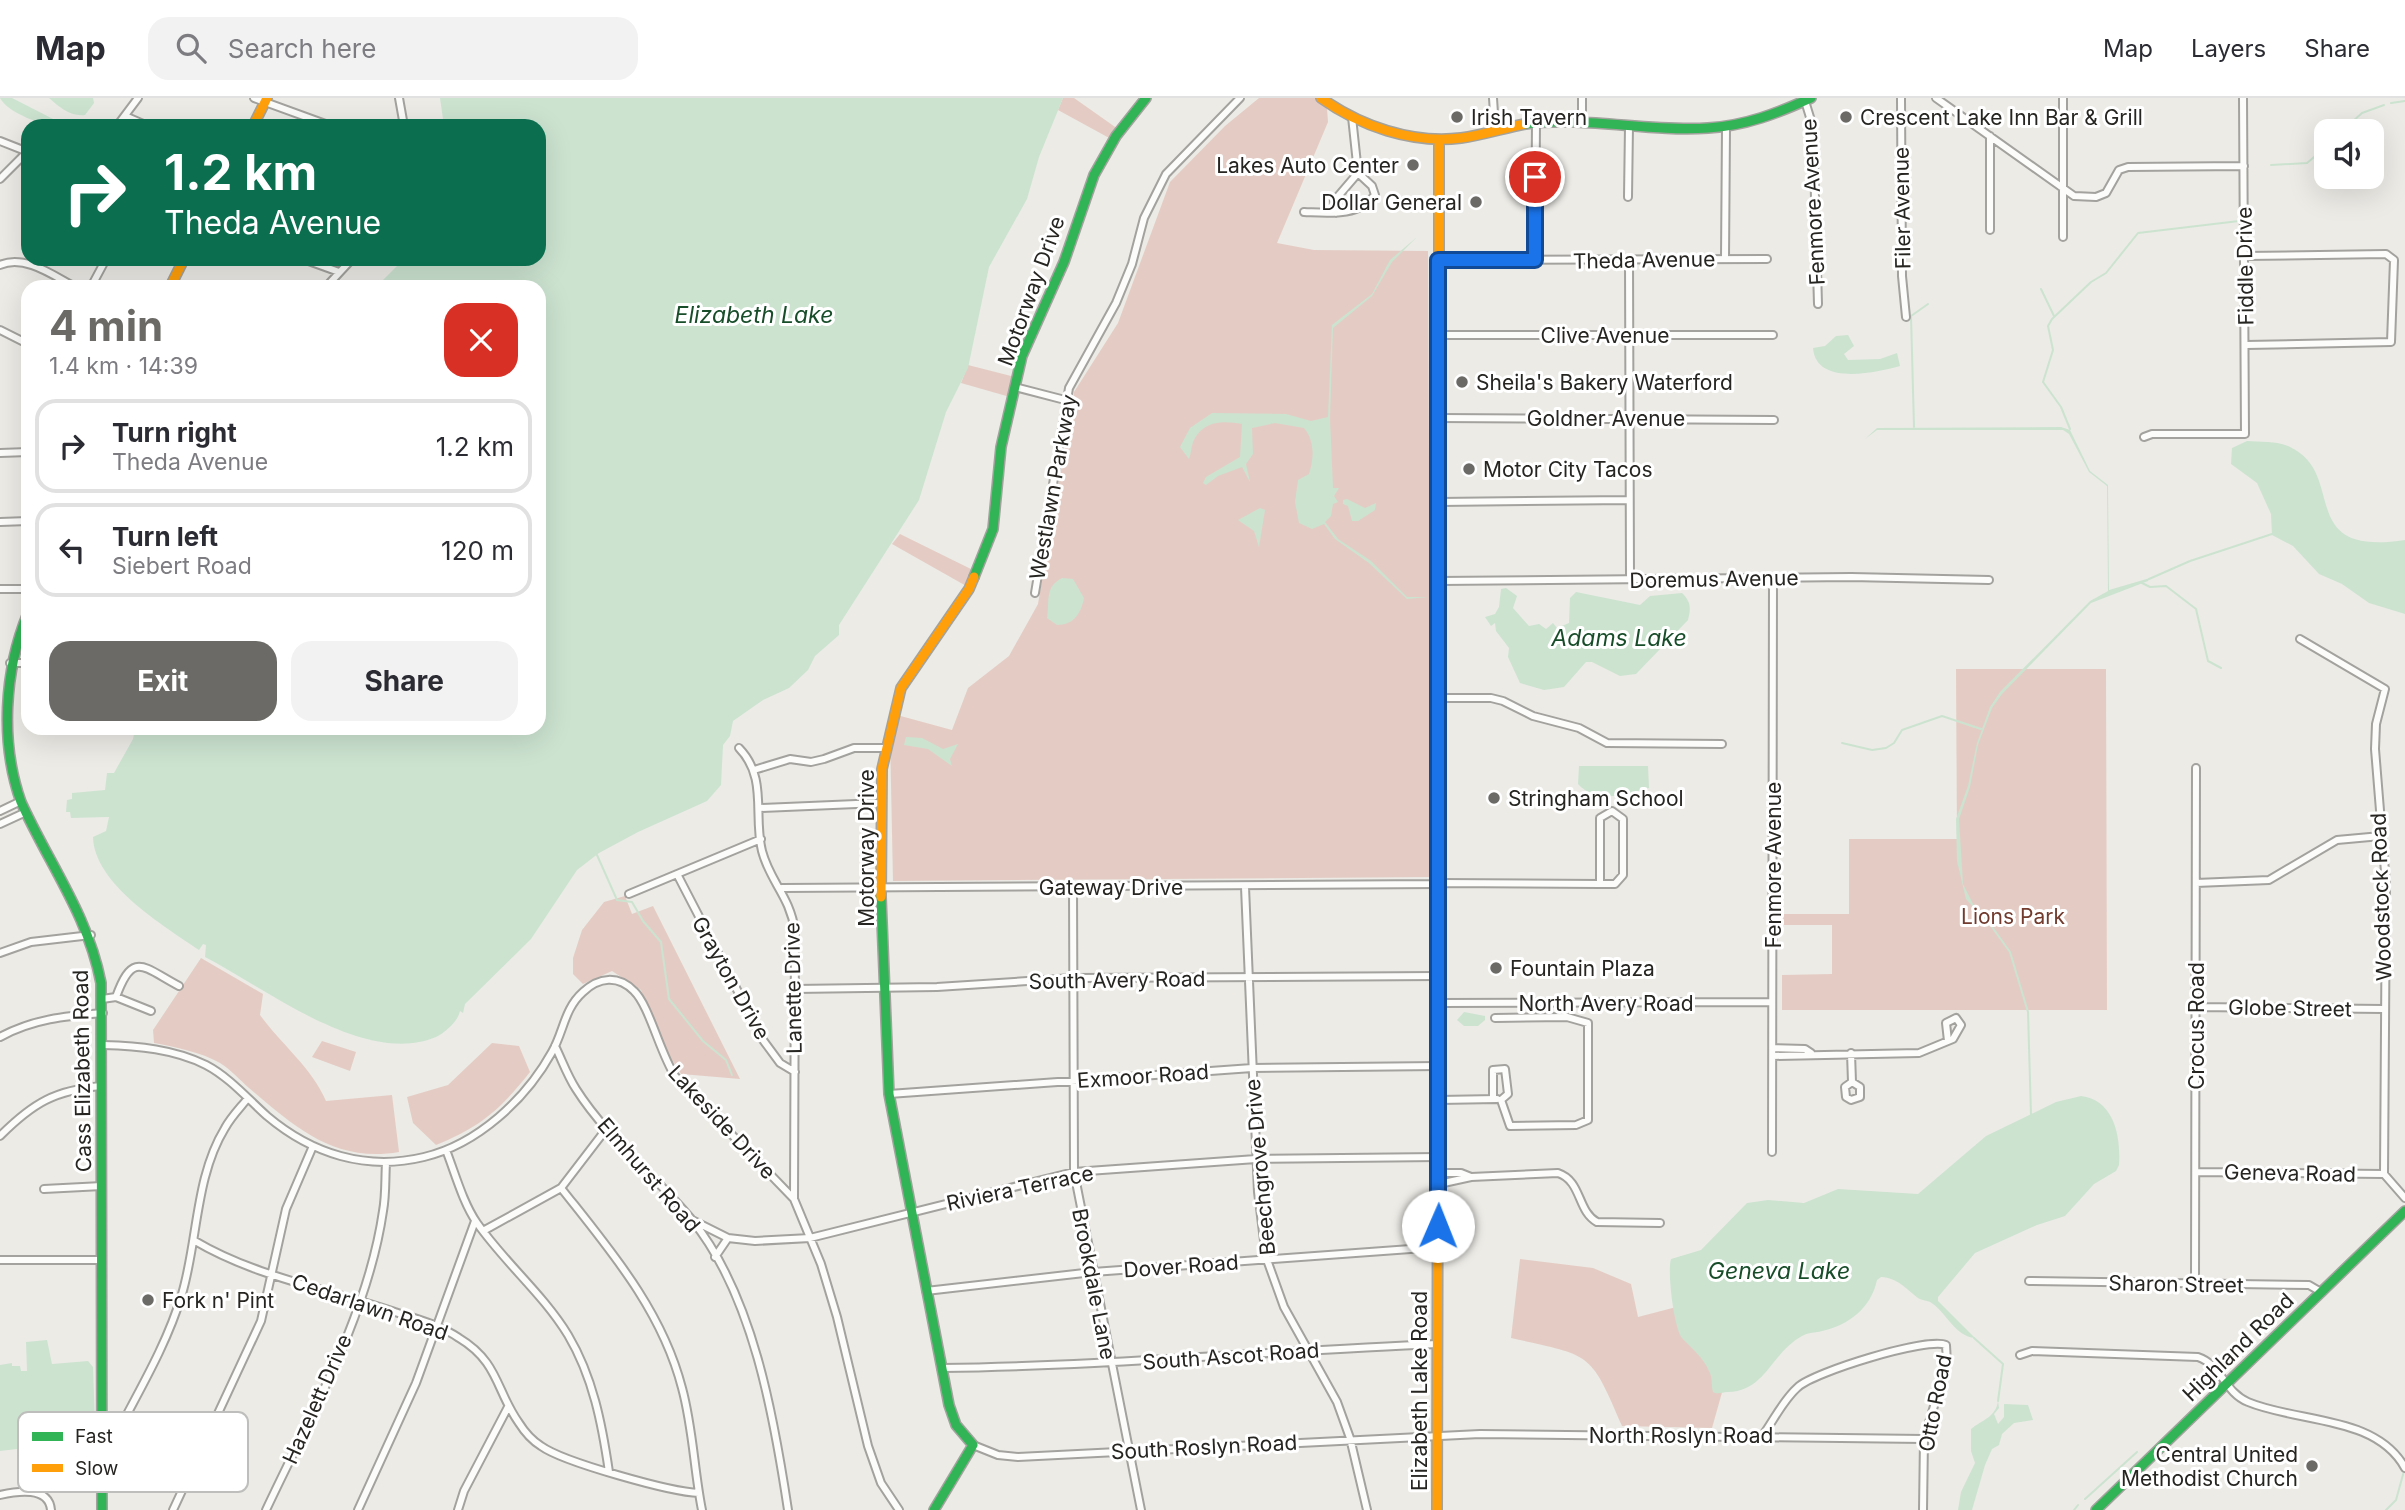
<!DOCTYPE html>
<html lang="en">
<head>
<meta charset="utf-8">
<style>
	:root { --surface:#fff; --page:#f2f2f3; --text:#2b2b33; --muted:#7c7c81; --line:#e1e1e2; --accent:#6b6a66 }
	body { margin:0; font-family:Inter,sans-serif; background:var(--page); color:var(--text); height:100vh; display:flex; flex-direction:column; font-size:26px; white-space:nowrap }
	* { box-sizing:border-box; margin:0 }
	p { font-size:23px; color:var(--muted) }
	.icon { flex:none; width:38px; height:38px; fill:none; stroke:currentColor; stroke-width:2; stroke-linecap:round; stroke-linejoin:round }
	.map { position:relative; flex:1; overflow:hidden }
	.sheet { position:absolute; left:21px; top:182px; width:525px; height:455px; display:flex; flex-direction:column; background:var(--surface); border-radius:21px; box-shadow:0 7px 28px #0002 }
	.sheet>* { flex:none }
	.top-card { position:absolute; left:21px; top:21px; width:525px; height:147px; border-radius:21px; box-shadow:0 7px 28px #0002; background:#0b6e4f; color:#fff; overflow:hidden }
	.tools { position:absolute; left:2314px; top:21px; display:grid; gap:14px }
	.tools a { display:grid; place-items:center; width:70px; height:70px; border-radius:14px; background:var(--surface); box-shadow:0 7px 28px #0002; font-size:35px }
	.pin { position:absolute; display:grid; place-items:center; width:60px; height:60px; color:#fff; margin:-30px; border:4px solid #fff; border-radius:50%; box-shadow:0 2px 7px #0007 }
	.me { position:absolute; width:77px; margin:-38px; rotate:1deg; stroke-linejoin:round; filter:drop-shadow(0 0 5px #0008) }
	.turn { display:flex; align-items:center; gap:24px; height:147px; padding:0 28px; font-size:32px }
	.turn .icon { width:91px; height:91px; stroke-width:2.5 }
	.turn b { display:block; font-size:49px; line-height:60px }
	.round { display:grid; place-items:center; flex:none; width:74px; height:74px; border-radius:21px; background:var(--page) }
	.overview { display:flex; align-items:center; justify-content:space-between; height:119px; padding:0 28px }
	h1 { font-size:42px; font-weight:700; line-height:52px; color:var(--accent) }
	.action { display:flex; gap:14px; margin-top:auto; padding:14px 28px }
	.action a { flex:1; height:80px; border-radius:21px; background:var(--accent); color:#fff; font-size:28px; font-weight:700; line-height:80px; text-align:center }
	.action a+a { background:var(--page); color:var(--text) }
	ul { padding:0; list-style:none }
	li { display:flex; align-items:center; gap:21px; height:94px; margin:0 14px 10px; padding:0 14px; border:4px solid var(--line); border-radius:21px }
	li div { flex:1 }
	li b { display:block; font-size:26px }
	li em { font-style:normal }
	header { display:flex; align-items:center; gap:42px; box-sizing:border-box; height:98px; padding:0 35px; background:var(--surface); border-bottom:2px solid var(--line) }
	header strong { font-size:33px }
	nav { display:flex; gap:38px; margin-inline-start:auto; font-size:24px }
	.search { width:490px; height:63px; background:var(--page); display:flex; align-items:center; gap:18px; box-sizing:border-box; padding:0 24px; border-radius:21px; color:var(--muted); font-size:26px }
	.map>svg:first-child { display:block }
	.green { fill:#e4ccc4 }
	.water { fill:#cce3d0 }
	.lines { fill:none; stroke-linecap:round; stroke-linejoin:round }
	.stream { stroke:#cce3d0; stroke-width:2 }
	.street-casing { stroke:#a3a29e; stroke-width:10 }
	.fast-casing { stroke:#a3a29e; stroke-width:12 }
	.slow-casing { stroke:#a3a29e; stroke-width:12 }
	.street { stroke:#fcfcfb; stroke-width:6 }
	.fast { stroke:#30b455; stroke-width:9 }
	.slow { stroke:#ff9f0a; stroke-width:9 }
	.route-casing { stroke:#114b97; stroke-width:18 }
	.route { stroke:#1a73e8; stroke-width:12 }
	.poi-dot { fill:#6b6a66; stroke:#fff; stroke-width:2.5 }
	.labels { text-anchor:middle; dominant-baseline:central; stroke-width:6; stroke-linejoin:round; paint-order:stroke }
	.poi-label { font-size:21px; fill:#262521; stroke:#fff; text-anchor:start }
	.street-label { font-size:21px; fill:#262521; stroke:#fff }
	.park-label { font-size:21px; fill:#723b2e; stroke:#fff }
	.water-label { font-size:23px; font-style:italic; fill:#184d2a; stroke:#fff }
	.key { fill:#fff; stroke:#bebebc; stroke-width:2 }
	.key-label { font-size:19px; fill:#262521 }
</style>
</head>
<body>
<header>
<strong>Map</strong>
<div class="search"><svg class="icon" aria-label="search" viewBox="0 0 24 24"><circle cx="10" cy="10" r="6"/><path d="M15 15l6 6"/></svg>Search here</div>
<nav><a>Map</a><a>Layers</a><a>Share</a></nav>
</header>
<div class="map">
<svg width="2405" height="1412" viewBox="0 0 2405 1412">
	<rect width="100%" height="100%" fill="#ecebe6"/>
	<path class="green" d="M1063,0H1074L1118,31L1111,41L1058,12Z
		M1259,0H1317L1327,11L1328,24L1277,145L1314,152L1428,153L1431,779L893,783L890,639L897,617L952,632L968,590L1009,558L1038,506L1074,294L1118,225L1170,84L1225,28Z
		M968,267L1015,279L1010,299L961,285Z
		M900,436L975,473L968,489L892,446Z
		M1956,571H2106L2107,912H1782V877L1832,876V827H1782V816H1849V741H1957Z
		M625,798L632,816L653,808L740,981L681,976L665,951L641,892L612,873L583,886L573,876V860L582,832L604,804Z
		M201,860L263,896L260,917C281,946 312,970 326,1003L392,997L399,1054C334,1065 295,1029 249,990C240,982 230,971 220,965C201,954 175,949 154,945L153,932Z
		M322,943L356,954L350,973L312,959Z
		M492,945L519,948L530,974C500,1012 480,1029 436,1047L413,1025L407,999L448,987Z
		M1520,1161L1593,1170L1631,1186L1638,1219L1684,1207L1730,1266L1712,1330L1622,1328C1590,1252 1591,1258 1511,1240Z"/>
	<path class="water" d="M0,0H12L59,24L60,28C43,28 8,15 0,0Z
		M49,0H93L94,5L85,17C71,19 59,9 49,0Z
		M440,0H1063L1039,59L1027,101L989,169L968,270L946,314L919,402L839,527V537L815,558L808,572L789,590L763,602L733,623L730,638L723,647L721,687L707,703L638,734L599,755L577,772L531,841L465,906L463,915L460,913C458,923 446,934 436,939C365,969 265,890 205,859L206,847L203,846L199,852C164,828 94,786 93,739L106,733L109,719L71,720L70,714H66L67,702L72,701V695L105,692L107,675H114L133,641L135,630H539V189H376L404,161H539V28H444Z
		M1417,139L1392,164L1372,198L1333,230L1330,320L1333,390H1339L1334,398L1338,404L1333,406L1331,418L1325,424L1338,441L1371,463L1407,499H1428L1407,501L1369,465L1335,441L1324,426L1312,431L1299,425L1295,404L1298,382L1309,376C1314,361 1315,343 1304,330L1275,325L1252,330L1253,356L1246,366L1250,384L1242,369L1218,378L1206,387L1203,385L1206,379L1240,359L1242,326C1222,322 1202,323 1193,344C1191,350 1191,356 1189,361L1180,349L1190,330L1212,315L1286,316L1311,323L1328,319L1332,227L1372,196L1390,162Z
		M1848,237L1854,248L1844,256L1848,262L1880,261L1897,255L1900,268C1878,274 1816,289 1813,250L1825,248L1836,238Z
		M2061,329L2070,332L2090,373L2108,387L2109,492L2150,480L2148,483L2091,505L2002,596L1992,610L1978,647L1970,689L1959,721L1963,786L1975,810L1985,818L1992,830L1966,801L1957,763L1956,721L1968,688L1977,645L1990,609L2000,594L2090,503L2108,493L2107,388L2089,374L2069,336L2063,332H1877L1865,341L1877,330Z
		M2247,343C2260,344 2279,343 2290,349C2348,376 2294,459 2405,442V516L2369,505L2342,486L2319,476L2293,448L2272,437L2271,416L2257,385L2231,366L2232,350Z
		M1347,401L1365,410L1376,405L1375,412L1358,423H1352L1348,408L1343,406V402Z
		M1260,410L1265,412L1259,449L1254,433L1238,422Z
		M1062,480L1073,481L1084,500C1081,516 1073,527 1057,527L1047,520C1050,504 1044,489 1062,480Z
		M1506,490L1517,498L1513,510L1529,528L1539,526L1546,531L1553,525L1557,530L1569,525L1570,500L1576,494L1640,507L1650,498L1682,495C1691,504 1691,510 1688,522L1636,576L1620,578L1592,564H1586L1564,589L1544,592L1520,585L1508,559L1509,550L1496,533L1495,525L1491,528L1485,519L1495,516L1499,509L1501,491Z
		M906,639L922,640L943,651L958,646L950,661L952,668L928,651L904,647Z
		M1579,668H1648L1649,690C1626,696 1597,707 1578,686Z
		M1464,914L1485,918V922L1478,928H1464L1457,922Z
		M2081,998C2114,1002 2121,1038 2119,1067L2116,1073L2094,1086L2065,1118L2037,1127L1975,1155L1938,1199V1203L1975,1240C1955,1238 1947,1216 1933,1206C1929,1202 1923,1203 1918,1200C1906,1191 1898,1180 1881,1179L1877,1182C1871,1210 1849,1227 1822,1233C1815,1235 1809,1234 1802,1238C1770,1256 1766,1293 1728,1294C1721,1294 1719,1297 1713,1294C1711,1287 1713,1280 1709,1273C1703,1259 1692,1251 1682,1240C1674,1230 1667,1174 1671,1161L1701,1152L1747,1105L1768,1102L1804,1105L1838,1091L1918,1096L1986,1038L2056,1004Z
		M47,1242L52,1266L88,1263L93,1269L95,1326L61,1351L25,1350L0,1353V1267L12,1265V1268H20L21,1273H27L26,1244Z
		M1998,1303L1999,1310L1994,1316L1998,1326L2004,1319V1306L2028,1307L2033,1322L2014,1325L2002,1336L1999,1347L1992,1351L1985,1367L1972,1412H1958L1961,1394L1975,1365L1971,1353V1331C1982,1322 1996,1319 1998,1303Z"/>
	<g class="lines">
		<path class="stream" d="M2391,5L2405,3
			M2342,33L2362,15L2384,7
			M2271,67L2307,65L2326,49
			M2041,191L2054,218
			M1914,329L1911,218L1928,206
			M2070,331L2061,309L2043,284L2053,252L2048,228L2052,221L2091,184L2106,175L2138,135L2239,123
			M2149,481L2190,463L2272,436
			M2142,485L2150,489L2166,488L2196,511L2208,563L2221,570
			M1842,645L1872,652L1886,650L1894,645L1902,632L1942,618L1981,631
			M597,757L617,802L632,804L643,823L661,844L669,901L703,943L726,962L732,977
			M1992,829L2010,854L2028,914L2031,1017
			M1974,1240L2003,1266L1998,1303
			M2085,1401L2137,1354
			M2074,1412L2078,1407
			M2386,1412L2396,1402L2404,1373"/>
		<defs>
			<path id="street" d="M254,0L331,28
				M399,0L404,28
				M1493,0L1495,31
				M1901,0L1902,178L1906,219
				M1936,0L2074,98L2096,99L2106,95L2119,72L2128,69L2244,68
				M2063,0V139
				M1805,3L1813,29L1818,206
				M125,18L148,28
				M1582,25V0
				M117,28L138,0
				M1990,38V132
				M0,43L28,54
				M0,81L27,54
				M1628,99L1629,28
				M1304,114C1328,115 1359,119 1375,97L1372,88L1358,75L1352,19
				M1336,115L1334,103L1358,75
				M2245,158L2386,156L2394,162L2391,244L2246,247
				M303,161L339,174
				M1725,161L1726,31
				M1438,162L1767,161
				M1535,162L1536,24
				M1629,162L1630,481
				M0,167C25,156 54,178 75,189
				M91,189L106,161
				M326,189L352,161
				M0,232L28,246
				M1438,237H1773
				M1015,289L1065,302
				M1438,320L1774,322
				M2144,339L2152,336H2245L2243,0
				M0,355L28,354
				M1439,404L1629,402
				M0,424L28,423
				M1439,483L1851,479L1989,482
				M0,491H28
				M1035,495L1069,290L1116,205L1132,166L1144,120L1166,76L1240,0
				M2300,541L2385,591L2376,626L2375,651L2386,786L2384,1076L2405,1100
				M10,565H28
				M1439,600H1491L1503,603L1533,618L1579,630L1607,645L1722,646
				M739,650C768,680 753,717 762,753C770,784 790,798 795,833L794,1101
				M754,672L790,661L811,664L824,661L854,650H886
				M760,710L880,705
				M0,713L21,703
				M0,726L26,714
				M677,776L763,942L780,965L795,974
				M1439,785L1600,786H1615L1623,777V721L1612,713L1600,720V786
				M2196,785L2269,782L2337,742L2381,738
				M1073,789L1074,1074L1141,1412
				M1245,789L1258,1094L1266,1159L1284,1209L1337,1304L1350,1340L1367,1412
				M782,790L1439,786
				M629,796L761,741
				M0,855L31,844L91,837
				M795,891L937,889L1073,880L1439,878
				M116,899L151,913
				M102,901L116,899C133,852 143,869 179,888
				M1439,905L1772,904
				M2196,909L2384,911
				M0,939C33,921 65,918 103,915
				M103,947C138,948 174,951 206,967C229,979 248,1001 267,1018C312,1056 366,1073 424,1059C478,1046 526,1001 552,954C564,933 564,911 583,894C599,879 618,877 634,893C649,907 660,955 675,978L794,1101L821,1166L837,1219L868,1348L881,1385L899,1412
				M555,948C562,962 567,977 576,991C607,1040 655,1077 692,1122C753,1197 774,1319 788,1412
				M1773,950L1805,951L1811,955
				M1851,955L1852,984L1860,989V999L1851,1002L1846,999L1845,989L1852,984
				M1773,958L1919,955L1953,941L1961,927L1956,920L1946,925L1948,943
				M889,996L1252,970L1439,968
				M1493,1001V972L1505,971L1508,996L1501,1002L1510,1028L1576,1027L1588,1022V925L1567,919L1495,920
				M1439,1002L1497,1001
				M0,1038C33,1005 55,992 102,988
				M446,1052C455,1075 463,1105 477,1125C505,1165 543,1196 568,1237C593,1279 602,1326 609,1374
				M1772,1054L1773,480
				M2196,1074L2384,1076
				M1439,1075H1461L1471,1079
				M1439,1086L1471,1079L1558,1075C1582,1083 1577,1113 1597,1124L1660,1125
				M561,1090C610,1152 662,1212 682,1290C693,1330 694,1372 702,1412
				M44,1091L102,1088
				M692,1122L728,1140L755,1143L810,1140L1074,1074L1256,1061L1439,1059
				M483,1133L561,1090L607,1030
				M195,1143C256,1179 328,1191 395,1214C417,1221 440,1227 459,1240C499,1264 496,1293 519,1325C524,1333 533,1343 541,1348C563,1364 671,1394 699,1395
				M715,1159L728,1140
				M0,1162H102
				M2029,1183L2309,1187L2321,1194
				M2195,1186L2196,670
				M926,1193L1093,1174L1438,1149
				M2020,1257L2032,1253L2198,1259C2222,1267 2224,1294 2248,1304C2298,1325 2376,1317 2405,1370
				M941,1270C1107,1268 1271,1253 1437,1246
				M1763,1337C1774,1322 1783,1302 1798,1289C1814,1274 1927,1239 1946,1247L1947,1265L1924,1341L1923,1412
				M102,1341L116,1337C140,1291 167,1246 182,1196C198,1142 195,1079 225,1030C231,1019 240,1010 248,1000
				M973,1347L998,1357L1018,1359L1480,1336L1924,1341
				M0,1397C17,1393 49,1388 51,1412
				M173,1412L261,1223L286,1111L313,1048
				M266,1412C310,1318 368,1217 383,1113C386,1097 385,1080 386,1065
				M358,1412L416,1285L475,1123
				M458,1412L464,1393L508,1309"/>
			<path id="fast" d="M1525,26C1586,18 1647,34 1708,30C1745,28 1778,15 1811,0
				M974,479L993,431L1001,349L1022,258L1064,164L1094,77L1116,38L1146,0
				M28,515C4,573 0,645 21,704C49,766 88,817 101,885L102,1412
				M881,799L889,996L949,1307L956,1327L973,1347L934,1412
				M1438,999L1439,268
				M2096,1412L2405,1113"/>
			<path id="slow" d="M1321,0C1360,28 1412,46 1461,40C1483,37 1504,30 1525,26
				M253,28L267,0
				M170,189L184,161
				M1439,268V42
				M881,799L882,671L901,590L969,491L974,479
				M1437,1412L1438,999"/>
		</defs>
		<use href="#street" class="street-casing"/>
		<use href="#fast" class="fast-casing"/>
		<use href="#slow" class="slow-casing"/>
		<use href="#street" class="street"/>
		<use href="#fast" class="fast"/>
		<use href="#slow" class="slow"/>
	</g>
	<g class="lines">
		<defs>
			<path id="route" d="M1438,1128V162H1535V79"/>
		</defs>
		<use href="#route" class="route-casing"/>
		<use href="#route" class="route"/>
	</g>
	<g class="poi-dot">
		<circle cx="1457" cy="19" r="7"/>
		<circle cx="1846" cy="19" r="7"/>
		<circle cx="1413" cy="67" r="7"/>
		<circle cx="1476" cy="104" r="7"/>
		<circle cx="1462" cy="284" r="7"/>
		<circle cx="1469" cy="371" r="7"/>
		<circle cx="1494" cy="700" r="7"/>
		<circle cx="1496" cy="870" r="7"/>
		<circle cx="148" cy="1202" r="7"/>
		<circle cx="2312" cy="1368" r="7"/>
	</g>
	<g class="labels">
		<g class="poi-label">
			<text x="1471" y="19">Irish Tavern</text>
			<text x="1860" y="19">Crescent Lake Inn Bar &amp; Grill</text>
			<text x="1399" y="67" text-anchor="end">Lakes Auto Center</text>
			<text x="1462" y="104" text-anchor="end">Dollar General</text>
			<text x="1476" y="284">Sheila's Bakery Waterford</text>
			<text x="1483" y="371">Motor City Tacos</text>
			<text x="1508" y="700">Stringham School</text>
			<text x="1510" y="870">Fountain Plaza</text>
			<text x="162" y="1202">Fork n' Pint</text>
			<text x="2298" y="1356" text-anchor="end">Central United<tspan x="2298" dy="24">Methodist Church</tspan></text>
		</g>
		<g class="street-label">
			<text transform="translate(1813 104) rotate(-93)">Fenmore Avenue</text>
			<text transform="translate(1902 110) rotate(-91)">Filer Avenue</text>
			<text transform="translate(1644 162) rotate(-1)">Theda Avenue</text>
			<text transform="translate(2245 168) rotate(-91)">Fiddle Drive</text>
			<text transform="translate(1031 193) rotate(-70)">Motorway Drive</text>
			<text x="1605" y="237">Clive Avenue</text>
			<text x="1606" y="320">Goldner Avenue</text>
			<text transform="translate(1053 389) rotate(-80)">Westlawn Parkway</text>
			<text transform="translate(1714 481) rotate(-1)">Doremus Avenue</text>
			<text transform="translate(866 750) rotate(-90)">Motorway Drive</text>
			<text transform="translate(1773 767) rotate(-90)">Fenmore Avenue</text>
			<text x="1111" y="789">Gateway Drive</text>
			<text transform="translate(2381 799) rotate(-92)">Woodstock Road</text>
			<text transform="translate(731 880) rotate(61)">Grayton Drive</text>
			<text transform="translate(1117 882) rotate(-1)">South Avery Road</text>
			<text transform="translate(793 890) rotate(-91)">Lanette Drive</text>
			<text x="1606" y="905">North Avery Road</text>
			<text transform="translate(2290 910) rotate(1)">Globe Street</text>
			<text transform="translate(2196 928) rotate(-90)">Crocus Road</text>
			<text transform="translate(82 973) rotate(-91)">Cass Elizabeth Road</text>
			<text transform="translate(1143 978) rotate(-4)">Exmoor Road</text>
			<text transform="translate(722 1024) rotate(47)">Lakeside Drive</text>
			<text transform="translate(1260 1069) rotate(-95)">Beechgrove Drive</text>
			<text transform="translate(2290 1075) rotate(1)">Geneva Road</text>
			<text transform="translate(649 1077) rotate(49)">Elmhurst Road</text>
			<text transform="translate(1020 1090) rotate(-12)">Riviera Terrace</text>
			<text transform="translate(1181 1168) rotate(-4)">Dover Road</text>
			<text transform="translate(1094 1186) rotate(79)">Brookdale Lane</text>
			<text transform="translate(2176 1186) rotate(1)">Sharon Street</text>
			<text transform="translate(370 1209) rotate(19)">Cedarlawn Road</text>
			<text transform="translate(2238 1249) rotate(-44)">Highland Road</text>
			<text transform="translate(1231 1258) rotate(-4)">South Ascot Road</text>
			<text transform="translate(1419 1293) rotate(-90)">Elizabeth Lake Road</text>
			<text transform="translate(317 1301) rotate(-66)">Hazelett Drive</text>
			<text transform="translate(1935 1305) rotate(-79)">Otto Road</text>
			<text x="1681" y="1337">North Roslyn Road</text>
			<text transform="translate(1204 1349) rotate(-3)">South Roslyn Road</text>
		</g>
		<g class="park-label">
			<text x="2013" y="818">Lions Park</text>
		</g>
		<g class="water-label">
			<text x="754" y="217">Elizabeth Lake</text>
			<text x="1619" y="540">Adams Lake</text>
			<text x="1779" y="1173">Geneva Lake</text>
		</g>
	</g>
	<rect x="18" y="1314" width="230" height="80" rx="10" class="key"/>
	<rect x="32" y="1334" width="31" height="9" fill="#30b455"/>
	<rect x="32" y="1366" width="31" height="8" fill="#ff9f0a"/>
	<g class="key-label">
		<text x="75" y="1345">Fast</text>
		<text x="75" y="1377">Slow</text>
	</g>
</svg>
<div class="tools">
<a><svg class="icon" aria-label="sound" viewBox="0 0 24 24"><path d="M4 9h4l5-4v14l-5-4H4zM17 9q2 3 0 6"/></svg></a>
</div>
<div class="pin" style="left:1535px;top:79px;background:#d93025"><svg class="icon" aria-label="arrive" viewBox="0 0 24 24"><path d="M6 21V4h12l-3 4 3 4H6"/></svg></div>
<svg class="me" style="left:1438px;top:1128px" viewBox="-20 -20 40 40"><circle r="19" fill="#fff"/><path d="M0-13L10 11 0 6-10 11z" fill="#1a73e8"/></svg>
<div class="top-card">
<div class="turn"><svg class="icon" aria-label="right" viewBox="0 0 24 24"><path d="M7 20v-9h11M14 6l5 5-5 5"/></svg><div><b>1.2 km</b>Theda Avenue</div></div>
</div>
<section class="sheet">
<div class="overview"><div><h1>4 min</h1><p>1.4 km · 14:39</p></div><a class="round" style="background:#d93025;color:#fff"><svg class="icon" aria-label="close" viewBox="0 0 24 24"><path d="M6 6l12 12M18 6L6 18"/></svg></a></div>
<ul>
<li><svg class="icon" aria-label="right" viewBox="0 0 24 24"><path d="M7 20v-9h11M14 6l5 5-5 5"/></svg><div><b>Turn right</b><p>Theda Avenue</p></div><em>1.2 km</em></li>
<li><svg class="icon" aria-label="left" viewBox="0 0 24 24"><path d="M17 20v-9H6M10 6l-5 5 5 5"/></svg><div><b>Turn left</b><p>Siebert Road</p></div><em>120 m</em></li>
</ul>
<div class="action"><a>Exit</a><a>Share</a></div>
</section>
</div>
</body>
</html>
